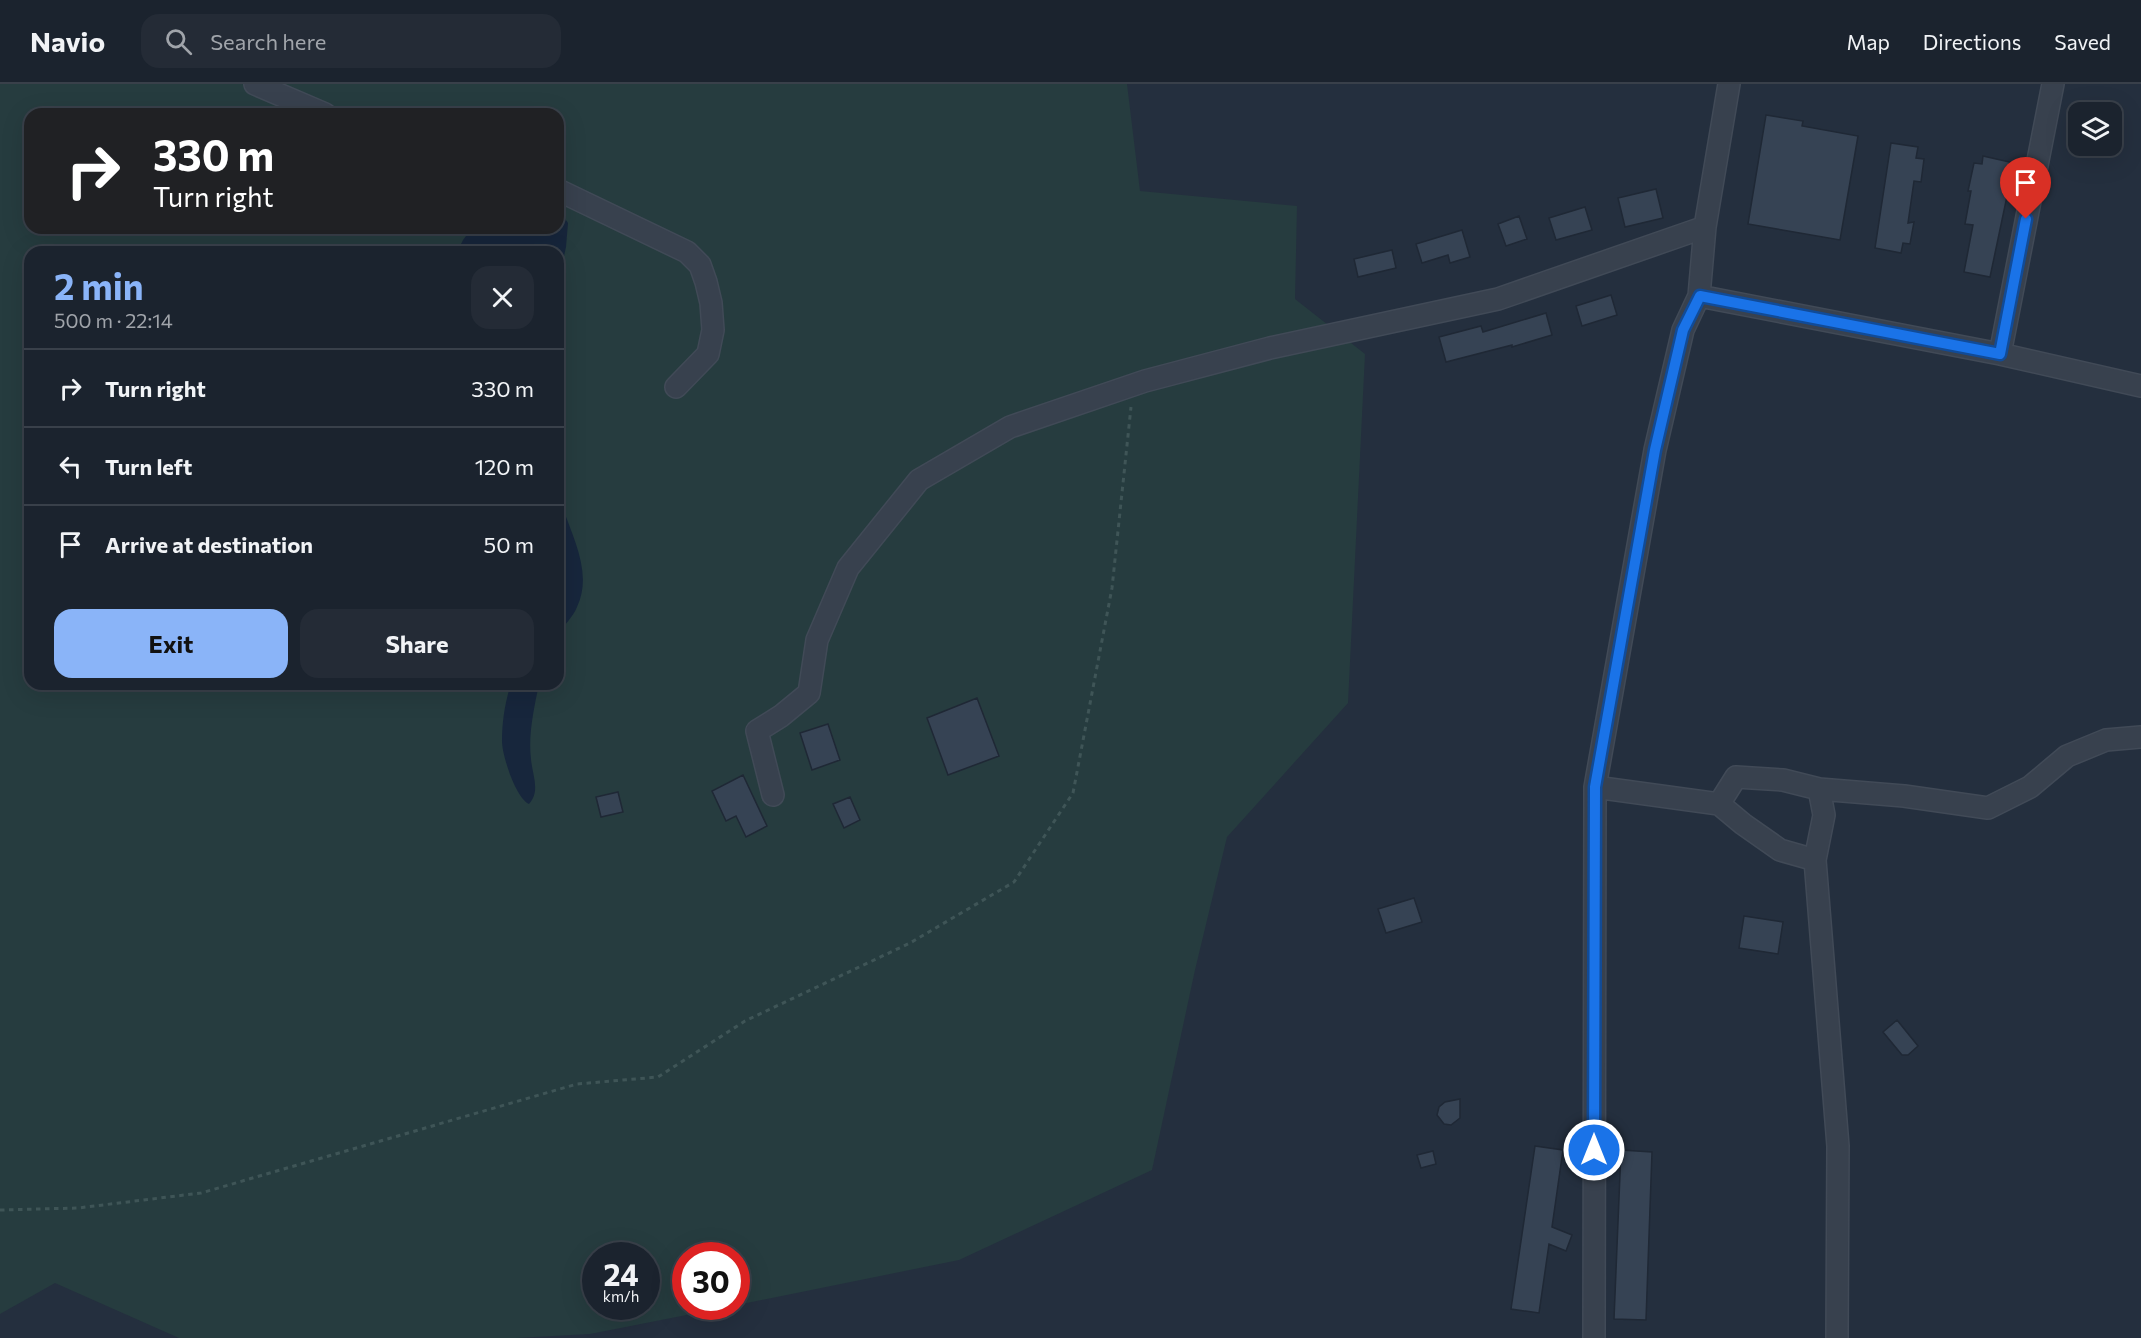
<!DOCTYPE html>
<html lang="en">
<head>
<meta charset="utf-8">
<style>
	:root { --surface:#1b232e; --page:#242b36; --text:#f1f3f6; --muted:#a0a4aa; --line:#39404a; --accent:#8ab4f8 }
	body { margin:0; font-family:Commissioner,sans-serif; background:var(--page); color:var(--text); height:100vh; display:flex; flex-direction:column; font-size:22px; white-space:nowrap }
	* { box-sizing:border-box; margin:0 }
	p { font-size:20px; color:var(--muted) }
	.icon { flex:none; width:33px; height:33px; fill:none; stroke:currentColor; stroke-width:2; stroke-linecap:round; stroke-linejoin:round }
	.map { position:relative; flex:1; overflow:hidden }
	.sheet { position:absolute; left:24px; top:162px; width:540px; height:444px; display:flex; flex-direction:column; background:var(--surface); border-radius:18px; box-shadow:0 6px 24px #0002,0 0 0 2px var(--line) }
	.sheet>* { flex:none }
	.guide { position:absolute; left:24px; top:24px; width:540px; height:126px; border-radius:18px; box-shadow:0 6px 24px #0002,0 0 0 2px var(--line); background:#202124; color:#fff; overflow:hidden }
	.controls { position:absolute; left:2068px; top:18px; display:grid; gap:12px }
	.controls a { display:grid; place-items:center; width:54px; height:54px; border-radius:12px; background:var(--surface); box-shadow:0 6px 24px #0002,0 0 0 2px var(--line); font-size:30px }
	.speed { position:absolute; left:582px; top:1158px; display:flex; gap:12px; font-size:30px; font-weight:700; text-align:center }
	.speed>* { display:grid; place-content:center; width:78px; height:78px; border-radius:50%; background:var(--surface); box-shadow:0 6px 24px #0002,0 0 0 2px var(--line); line-height:1 }
	.speed small { font-size:15px; font-weight:400 }
	.speed .limit { border:9px solid #d22; background:#fff; color:#111 }
	.pin { position:absolute; display:grid; place-items:center; width:51px; height:51px; color:#fff; margin:-62px -26px; border-radius:50% 50% 50% 0; rotate:-45deg; box-shadow:0 0 6px #0007 }
	.pin .icon { rotate:45deg }
	.me { position:absolute; width:66px; margin:-33px; rotate:0deg; stroke-linejoin:round; filter:drop-shadow(0 0 4px #0008) }
	.turn { display:flex; align-items:center; gap:21px; height:126px; padding:0 30px; font-size:27px }
	.turn .icon { width:78px; height:78px; stroke-width:2.5 }
	.turn b { display:block; font-size:42px; line-height:51px }
	.round { display:grid; place-items:center; flex:none; width:63px; height:63px; border-radius:18px; background:var(--page) }
	.head { display:flex; align-items:center; justify-content:space-between; height:102px; padding:0 30px }
	h1 { font-size:36px; font-weight:700; line-height:45px; color:var(--accent) }
	.primary-button { display:flex; gap:12px; margin-top:auto; padding:12px 30px }
	.primary-button a { flex:1; height:69px; border-radius:18px; background:var(--accent); color:#111; font-size:24px; font-weight:700; line-height:69px; text-align:center }
	.primary-button a+a { background:var(--page); color:var(--text) }
	ul { padding:0; list-style:none }
	li { display:flex; align-items:center; gap:18px; height:78px; padding:0 30px; border-top:2px solid var(--line) }
	li div { flex:1 }
	li b { display:block; font-size:22px }
	li em { font-style:normal }
	header { display:flex; align-items:center; gap:36px; box-sizing:border-box; height:84px; padding:0 30px; background:var(--surface); border-bottom:2px solid var(--line) }
	header strong { font-size:28px }
	nav { display:flex; gap:33px; margin-inline-start:auto; font-size:21px }
	.search { width:420px; height:54px; background:var(--page); display:flex; align-items:center; gap:15px; box-sizing:border-box; padding:0 21px; border-radius:18px; color:var(--muted); font-size:22px }
	.map>svg:first-child { display:block }
	.green { fill:#263c3f; fill-rule:evenodd }
	.water { fill:#17263c }
	.building { fill:#364354; stroke:#1f2835; stroke-width:1.5 }
	.lines { fill:none; stroke-linecap:round; stroke-linejoin:round }
	.minor-casing { stroke:#414a57; stroke-width:24 }
	.path { stroke:#3f5557; stroke-width:3; stroke-dasharray:4.5 4.5; stroke-linecap:butt }
	.minor { stroke:#38414e; stroke-width:21 }
	.route-casing { stroke:#114b97; stroke-width:15 }
	.route { stroke:#1a73e8; stroke-width:10 }
</style>
</head>
<body>
<header>
<strong>Navio</strong>
<div class="search"><svg class="icon" aria-label="search" viewBox="0 0 24 24"><circle cx="10" cy="10" r="6"/><path d="M15 15l6 6"/></svg>Search here</div>
<nav><a>Map</a><a>Directions</a><a>Saved</a></nav>
</header>
<div class="map">
<svg width="2141" height="1254" viewBox="0 0 2141 1254">
	<rect width="100%" height="100%" fill="#242f3e"/>
	<path class="green" d="M0,0H1127L1140,107L1297,122L1295,215L1365,270L1348,619L1227,753L1195,886L1152,1086L959,1176L737,1221L736,1172H686V1222L727,1223L590,1250L516,1254H179L55,1199L0,1230ZM30,30H558V144H30ZM30,168H558V600H30ZM596,1172H646V1222H596Z"/>
	<path class="water" d="M558,124L568,139L566,163L558,199V168H457L463,156L472,144H558Z
		M558,408C567,445 595,485 577,523C573,533 564,541 558,550Z
		M511,600H539C534,624 528,651 531,675C532,690 541,707 529,720C516,714 502,672 502,657C502,638 505,618 511,600Z"/>
	<path class="building" d="M1766,31L1803,37L1802,42L1858,52L1840,156L1748,140Z
		M1891,59L1918,63L1916,74L1924,75L1921,98L1914,97L1908,139L1914,138L1910,160L1903,159L1901,169L1875,164Z
		M1983,72L2014,79L1990,193L1964,188L1973,141L1965,140L1971,107H1968L1974,79L1982,80Z
		M1656,105L1663,134L1625,143L1618,114Z
		M1585,123L1592,146L1556,156L1549,134Z
		M1519,132L1527,155L1506,162L1498,140Z
		M1462,146L1470,173L1450,179L1448,171L1422,179L1416,160Z
		M1392,166L1396,184L1358,193L1354,175Z
		M1611,211L1617,231L1582,242L1576,222Z
		M1546,229L1552,251L1512,263V261L1446,278L1439,253L1481,242L1483,248Z
		M977,614L999,672L948,691L927,634Z
		M828,640L840,676L812,686L800,649Z
		M743,691L767,742L746,753L736,732L726,737L712,707Z
		M618,708L623,728L601,733L596,713Z
		M850,713L860,736L844,744L833,720Z
		M1414,814L1422,838L1386,849L1378,825Z
		M1744,832L1783,838L1778,870L1739,864Z
		M1897,936L1918,962L1908,971H1902L1883,948Z
		M1460,1015V1034L1451,1041L1444,1040L1437,1031L1439,1023L1445,1018Z
		M1535,1062L1563,1066L1552,1143L1572,1151L1566,1167L1549,1160L1539,1229L1511,1225Z
		M1621,1066L1652,1068L1646,1236L1614,1235Z
		M1433,1067L1436,1080L1421,1084L1417,1071Z"/>
	<g class="lines">
		<defs>
			<path id="minor" d="M255,0L325,30
				M558,106L687,168L700,181L706,198L711,219L713,246L708,270L676,303
				M1699,212L2000,270L2141,302
				M2000,270L2053,0
				M1595,703L1719,720L1743,740L1780,766L1815,776L1824,731L1819,705L1783,696L1736,693L1719,720
				M1819,705L1904,712L1988,724L2030,703L2067,672L2106,656L2141,653
				M773,711L757,647L781,632L809,609L817,556L848,484L919,396L1010,343L1145,297L1270,264L1498,215L1705,143
				M1815,776L1838,1062L1837,1254
				M1594,1254L1595,703L1655,366L1683,246L1699,212L1705,143L1729,0"/>
		</defs>
		<use href="#minor" class="minor-casing"/>
		<path class="path" d="M0,1126L78,1124L201,1109L577,1000L658,993L745,937L910,859L1014,798L1073,709L1112,504L1131,323"/>
		<use href="#minor" class="minor"/>
	</g>
	<g class="lines">
		<defs>
			<path id="route" d="M1594,1066L1595,703L1655,366L1683,246L1700,212L2000,270L2026,135"/>
		</defs>
		<use href="#route" class="route-casing"/>
		<use href="#route" class="route"/>
	</g>
</svg>
<div class="controls">
<a><svg class="icon" aria-label="layers" viewBox="0 0 24 24"><path d="M12 4l9 5-9 5-9-5zM3 14l9 5 9-5"/></svg></a>
</div>
<div class="speed"><div>24<small>km/h</small></div><div class="limit">30</div></div>
<div class="pin" style="left:2026px;top:135px;background:#d93025"><svg class="icon" aria-label="arrive" viewBox="0 0 24 24"><path d="M6 21V4h12l-3 4 3 4H6"/></svg></div>
<svg class="me" style="left:1594px;top:1066px" viewBox="-20 -20 40 40"><circle r="17" fill="#1a73e8" stroke="#fff" stroke-width="3"/><path d="M0-11L8 9 0 5-8 9z" fill="#fff"/></svg>
<div class="guide">
<div class="turn"><svg class="icon" aria-label="right" viewBox="0 0 24 24"><path d="M7 20v-9h11M14 6l5 5-5 5"/></svg><div><b>330 m</b>Turn right</div></div>
</div>
<section class="sheet">
<div class="head"><div><h1>2 min</h1><p>500 m · 22:14</p></div><a class="round"><svg class="icon" aria-label="close" viewBox="0 0 24 24"><path d="M6 6l12 12M18 6L6 18"/></svg></a></div>
<ul>
<li><svg class="icon" aria-label="right" viewBox="0 0 24 24"><path d="M7 20v-9h11M14 6l5 5-5 5"/></svg><div><b>Turn right</b></div><em>330 m</em></li>
<li><svg class="icon" aria-label="left" viewBox="0 0 24 24"><path d="M17 20v-9H6M10 6l-5 5 5 5"/></svg><div><b>Turn left</b></div><em>120 m</em></li>
<li><svg class="icon" aria-label="arrive" viewBox="0 0 24 24"><path d="M6 21V4h12l-3 4 3 4H6"/></svg><div><b>Arrive at destination</b></div><em>50 m</em></li>
</ul>
<div class="primary-button"><a>Exit</a><a>Share</a></div>
</section>
</div>
</body>
</html>
